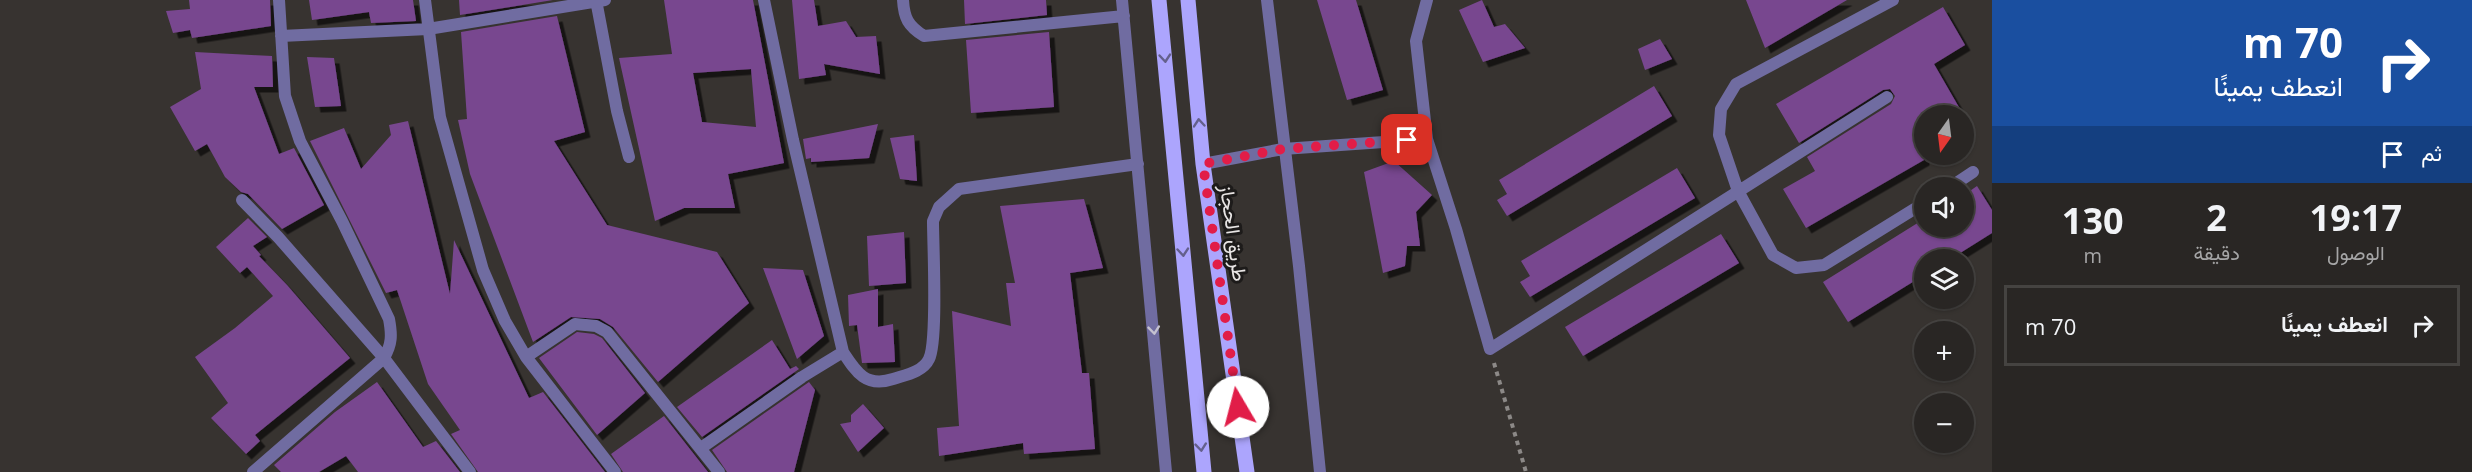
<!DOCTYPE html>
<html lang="ar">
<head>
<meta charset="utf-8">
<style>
	:root { --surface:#292624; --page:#353231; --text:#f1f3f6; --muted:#a5a5a6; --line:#454341 }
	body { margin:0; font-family:"Open Sans",Vazirmatn,sans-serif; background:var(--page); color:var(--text); direction:rtl; height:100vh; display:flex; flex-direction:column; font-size:22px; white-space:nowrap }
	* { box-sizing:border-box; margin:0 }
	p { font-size:20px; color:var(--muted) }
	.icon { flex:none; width:33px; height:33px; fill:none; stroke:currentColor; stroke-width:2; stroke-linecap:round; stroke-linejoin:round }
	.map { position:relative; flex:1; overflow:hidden; direction:ltr }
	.sheet { display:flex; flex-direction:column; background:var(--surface); width:480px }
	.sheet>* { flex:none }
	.banner { background:#1a4fa0; color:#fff; overflow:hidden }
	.needle { width:39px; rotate:194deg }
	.tools { position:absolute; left:1914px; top:105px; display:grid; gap:12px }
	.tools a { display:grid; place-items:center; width:60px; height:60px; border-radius:50%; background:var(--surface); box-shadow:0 2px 4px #0004,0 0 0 2px var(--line); font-size:30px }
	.pin { position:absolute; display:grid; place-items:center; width:51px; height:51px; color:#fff; margin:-26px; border-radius:12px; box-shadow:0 3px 9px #0006 }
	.me { position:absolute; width:66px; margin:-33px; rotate:352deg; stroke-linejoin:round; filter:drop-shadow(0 0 4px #0008) }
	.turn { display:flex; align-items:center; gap:21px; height:126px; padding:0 30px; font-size:27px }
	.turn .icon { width:78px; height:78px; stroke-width:2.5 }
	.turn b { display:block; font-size:42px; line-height:51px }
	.then { display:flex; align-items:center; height:57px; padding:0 30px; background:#0003; gap:12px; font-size:22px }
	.eta { display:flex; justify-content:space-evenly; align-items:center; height:102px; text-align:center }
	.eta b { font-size:36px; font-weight:700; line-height:42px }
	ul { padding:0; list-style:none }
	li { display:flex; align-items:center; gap:18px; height:81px; margin:0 12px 9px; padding:0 18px; border:3px solid var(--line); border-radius:0px }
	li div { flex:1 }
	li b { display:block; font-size:22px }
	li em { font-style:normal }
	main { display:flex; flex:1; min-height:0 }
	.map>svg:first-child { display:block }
	.building { fill:#78478f; fill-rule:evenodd; filter:url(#shadow) }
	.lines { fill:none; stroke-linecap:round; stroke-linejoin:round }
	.path { stroke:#8c8987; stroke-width:4; stroke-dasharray:4.5 4.5; stroke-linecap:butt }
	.service { stroke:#706ca1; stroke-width:12 }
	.minor { stroke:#706ca1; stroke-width:12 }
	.primary { stroke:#aca5fd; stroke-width:15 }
	.oneway { stroke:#64608c }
	.oneway2 { stroke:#c4c1d0 }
	.route { stroke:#e11d48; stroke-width:10; stroke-dasharray:0 18 }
	.labels { text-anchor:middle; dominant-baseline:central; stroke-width:6; stroke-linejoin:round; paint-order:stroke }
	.street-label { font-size:20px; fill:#e8e5e4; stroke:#1d1b1a }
</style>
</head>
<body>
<main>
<section class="sheet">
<div class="banner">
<div class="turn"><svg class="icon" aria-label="right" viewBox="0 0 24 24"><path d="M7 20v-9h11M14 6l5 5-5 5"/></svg><div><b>70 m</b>انعطف يمينًا</div></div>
<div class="then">ثم<svg class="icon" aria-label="arrive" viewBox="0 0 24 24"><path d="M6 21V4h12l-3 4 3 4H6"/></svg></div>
</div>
<div class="eta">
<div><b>19:17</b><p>الوصول</p></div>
<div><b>2</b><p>دقيقة</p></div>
<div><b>130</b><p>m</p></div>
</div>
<ul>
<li><svg class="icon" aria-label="right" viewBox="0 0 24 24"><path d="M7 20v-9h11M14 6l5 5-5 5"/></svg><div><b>انعطف يمينًا</b></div><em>70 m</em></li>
</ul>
</section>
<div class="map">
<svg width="1992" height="472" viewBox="0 0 1992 472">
	<defs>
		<filter id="shadow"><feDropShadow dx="5.5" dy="5.5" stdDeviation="0" flood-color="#0009"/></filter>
	</defs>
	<rect width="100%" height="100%" fill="#373330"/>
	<path class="building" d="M189,0H270L271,26L192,38L190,30L173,33L166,11L190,9Z
		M309,0H413L416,21L371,23L369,12L312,20Z
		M459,0H553L460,15Z
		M664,0H753L784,163L728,174L735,208H684L655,221L619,58L672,54ZM751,69L756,127L702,122L693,73Z
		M792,0H814L818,26L846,21L856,37L876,36L880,74L824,64L826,75L799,79Z
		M964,0H1046L1047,15L965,24Z
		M1317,0H1356L1383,90L1347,100Z
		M1482,0L1494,27L1505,24L1525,48L1483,62L1459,10Z
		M1746,0H1847L1765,48Z
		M1943,7L1965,45L1934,64L1964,116H1924V160L1806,228L1783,189L1815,171L1807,157L1891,104L1895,96L1890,89L1883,90L1799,143L1776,104Z
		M557,16L585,132L554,141L607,225L717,252L749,303L658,382L613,327L600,319L571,317L533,342L470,174L458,120L467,119L461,32Z
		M1049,32L1054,107L971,113L966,40Z
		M1660,39L1672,59L1645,70L1638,49Z
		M195,52L272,56L273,87H254L279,154L294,148L324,205L282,229L248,194L241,192L225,177L207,144L195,151L170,107L201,89Z
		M307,57L334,58L341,106L315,107Z
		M1654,86L1672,116L1507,216L1497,200L1507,194L1499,180Z
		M408,121L450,294L454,240L529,398L543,392L605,472H478L451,434L460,430L428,384L397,290L386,293L310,141L344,128L361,169L391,135L389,125Z
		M878,124L869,158L811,162V158L806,159L803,139Z
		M914,135L917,181L900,179L890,138Z
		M1394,161L1432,195L1416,212L1420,246H1407L1405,266L1383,273L1364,172Z
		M1677,168L1695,198L1530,297L1520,282L1530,276L1521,261Z
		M1977,186L1992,210V233L1949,260H1924V275L1848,322L1823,282L1924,219V226H1964V195Z
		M1084,199L1103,268L1070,273L1082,373H1089L1095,449L1024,454L1023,443L939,456L937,428L959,426L952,311L1011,326L1006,283H1015L1000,206Z
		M248,218L267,237L253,246L261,255L259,256L287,285L350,358L255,435L260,441L246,454L211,418L228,403L195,357L235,328L273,296L247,267L240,273L216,247Z
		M904,232L906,283L869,286L867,236Z
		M1721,234L1739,263L1583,356L1565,327Z
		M763,268L803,270L824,336L797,359Z
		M878,289V327L893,324L895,362L862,363L857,325L849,326L848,295Z
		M577,332L594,334L602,338L645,393L597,435L539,358Z
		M772,340L790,369L796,366L799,369L702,437L677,407Z
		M377,382L423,447L436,441L460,472H358L346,456L319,472H281L274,465L335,412Z
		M809,382L815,390L794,472H727L712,450Z
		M863,404L884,428L858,452L840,424L851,422V415Z
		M664,416L708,472H623L611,454Z"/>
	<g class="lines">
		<path class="path" d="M1494,363L1526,472"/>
		<path class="service" d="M1267,0L1299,266L1320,472
			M1893,0L1736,84L1721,109L1719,135L1738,191L1773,255L1796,268L1824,265L1924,203
			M1427,139L1416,41L1427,0
			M1203,164L1283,149L1427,139L1456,229L1490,349L1887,97
			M1949,188L1973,172"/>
		<path class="minor" d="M425,0L440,117L483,270L505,321L526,357L615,472
			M596,0L617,111L629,157
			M764,0L793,140L843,352
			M903,0C904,18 908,26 924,36L1124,16
			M1122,0L1166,472
			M281,36L428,29L605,0
			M242,200L278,237L384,358L470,472
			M526,357L575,324L596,326L607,332L719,472
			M701,448L802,377L843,352C856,372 866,388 893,379C905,375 923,372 929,359C938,341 933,247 933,221L939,207L959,189L1138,164
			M253,472L384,358C392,344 392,335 389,319L342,221L300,141L285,96L279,0"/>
		<path class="primary" d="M1159,0L1204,472
			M1188,0L1203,164L1247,472"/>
	</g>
	<defs><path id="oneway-chevron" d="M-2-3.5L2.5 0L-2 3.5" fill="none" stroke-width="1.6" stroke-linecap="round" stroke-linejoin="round" transform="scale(1.5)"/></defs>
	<g class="oneway">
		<use href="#oneway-chevron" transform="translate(1165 58) rotate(85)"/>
		<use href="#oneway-chevron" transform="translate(1199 123) rotate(-95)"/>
		<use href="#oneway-chevron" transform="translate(1183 252) rotate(85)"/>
		<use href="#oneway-chevron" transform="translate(1201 447) rotate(84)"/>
	</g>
	<use class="oneway2" href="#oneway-chevron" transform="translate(1154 330) rotate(84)"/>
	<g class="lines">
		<path class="route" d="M1238,407L1203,164L1283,149L1407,140"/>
	</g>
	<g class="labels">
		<g class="street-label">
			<text transform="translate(1234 233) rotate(82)">طريق الحجاز</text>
		</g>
	</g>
</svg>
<div class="tools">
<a><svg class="needle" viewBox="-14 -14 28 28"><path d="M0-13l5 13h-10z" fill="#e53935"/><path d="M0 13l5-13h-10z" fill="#a5a5a6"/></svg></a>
<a><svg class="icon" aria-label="sound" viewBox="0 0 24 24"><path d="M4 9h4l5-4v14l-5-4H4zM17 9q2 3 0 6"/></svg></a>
<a><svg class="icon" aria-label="layers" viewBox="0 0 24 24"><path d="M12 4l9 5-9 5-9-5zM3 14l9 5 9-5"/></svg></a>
<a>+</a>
<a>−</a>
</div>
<div class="pin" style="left:1407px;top:140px;background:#d93025"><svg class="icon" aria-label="arrive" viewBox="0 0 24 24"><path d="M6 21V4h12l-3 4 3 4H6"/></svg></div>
<svg class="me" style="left:1238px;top:407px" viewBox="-20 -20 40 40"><circle r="19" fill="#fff"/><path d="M0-13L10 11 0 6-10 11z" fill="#e11d48"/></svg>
</div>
</main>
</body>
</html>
